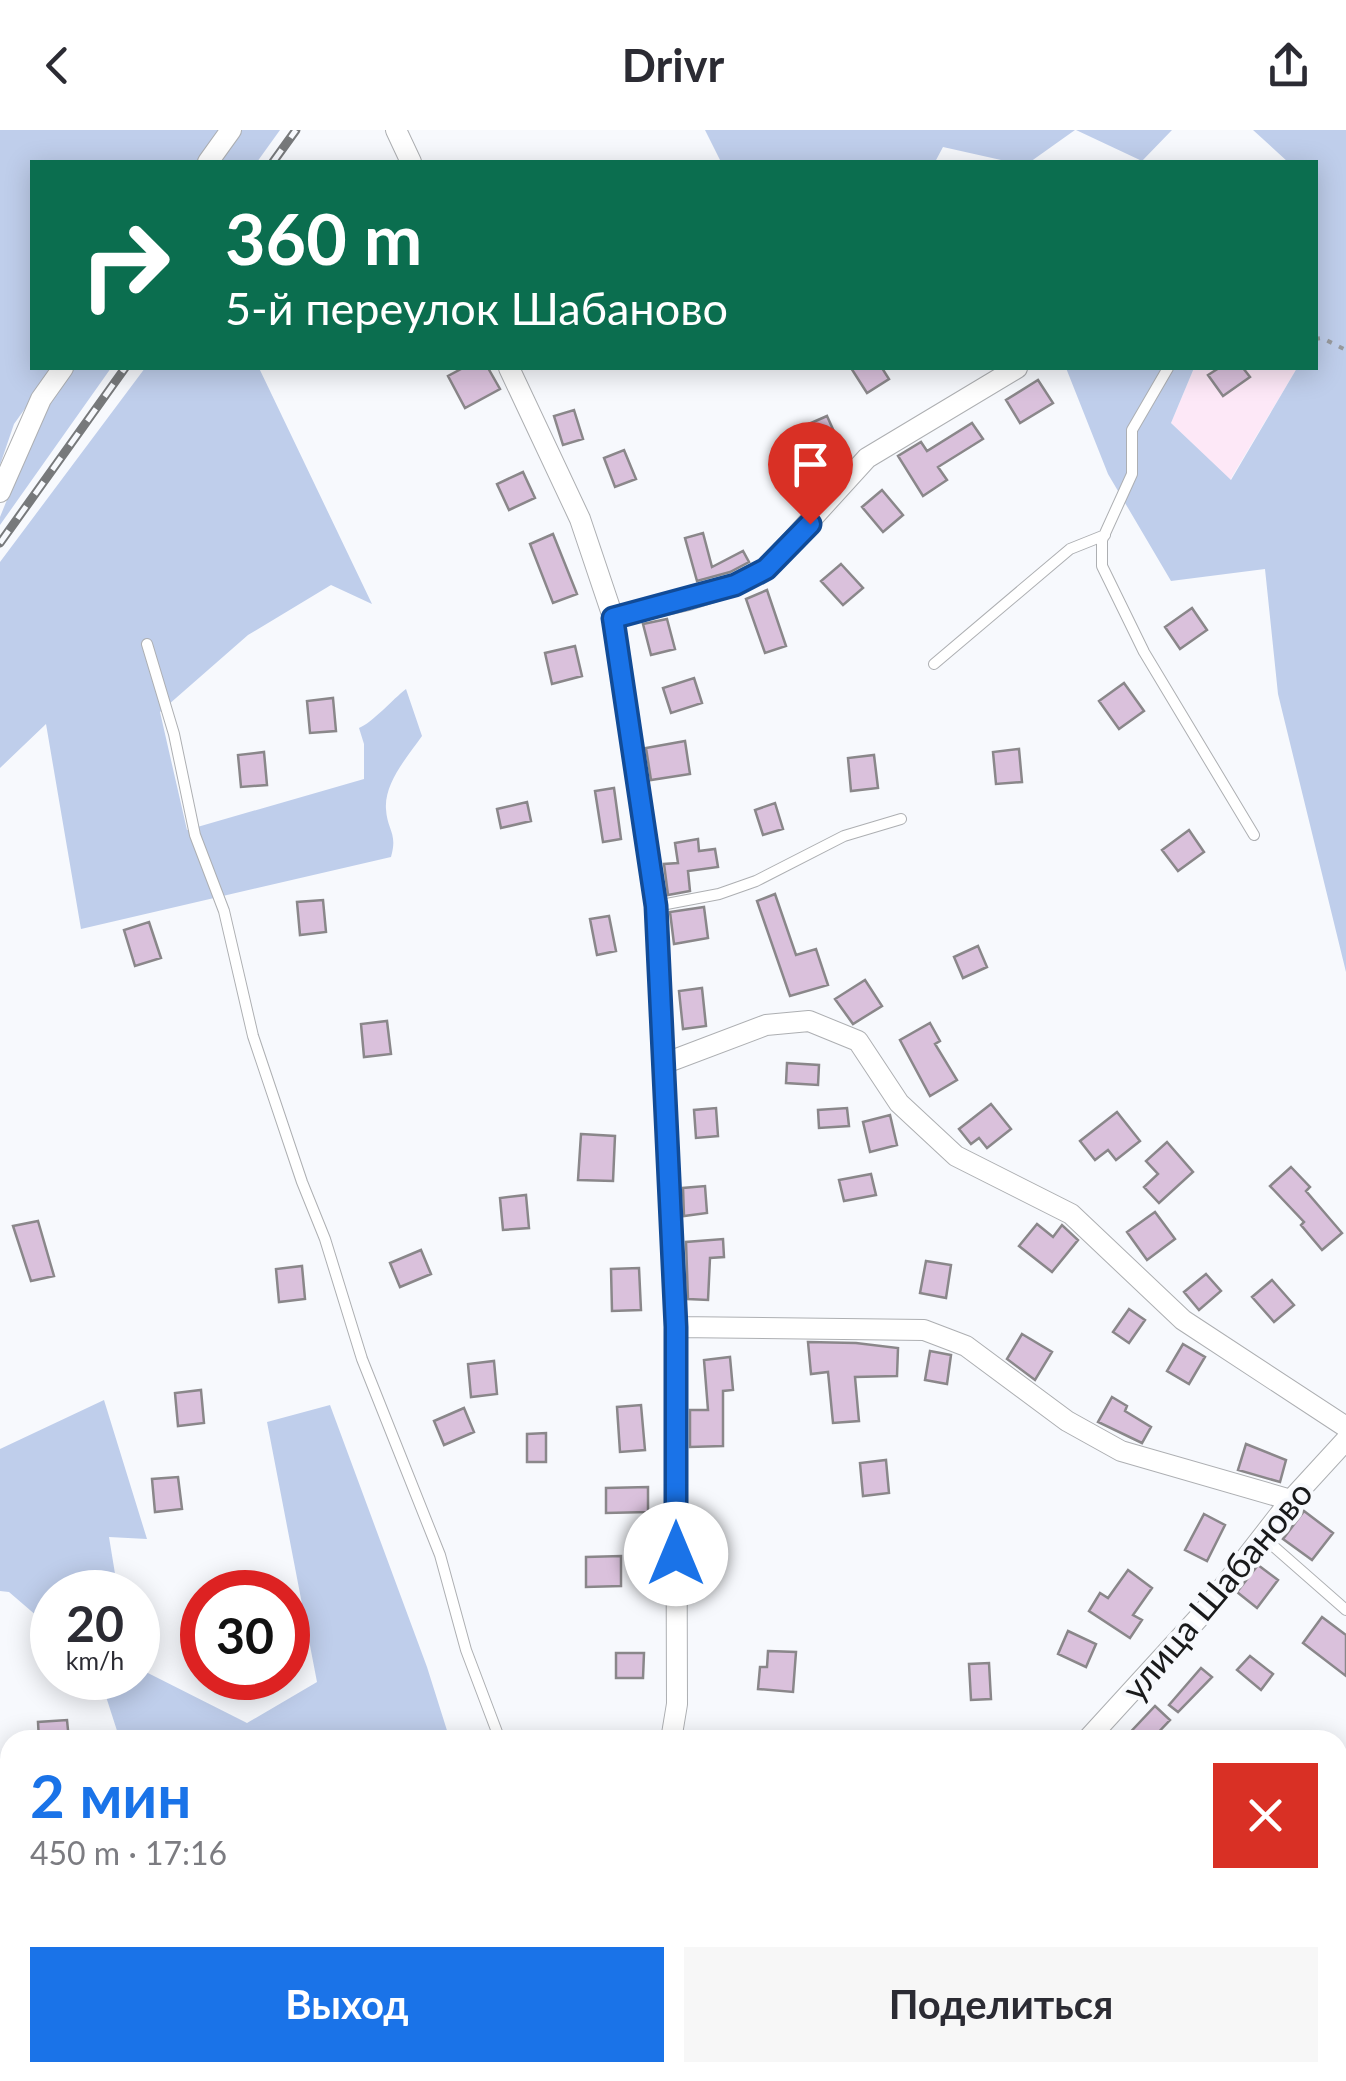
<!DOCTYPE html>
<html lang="ru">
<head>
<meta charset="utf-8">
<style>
	:root { --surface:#fff; --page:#f7f7f7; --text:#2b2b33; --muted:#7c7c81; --accent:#1a73e8 }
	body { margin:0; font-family:Lato,sans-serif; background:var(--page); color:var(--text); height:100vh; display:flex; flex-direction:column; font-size:38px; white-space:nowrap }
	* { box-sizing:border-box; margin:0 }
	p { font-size:32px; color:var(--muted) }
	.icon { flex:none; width:55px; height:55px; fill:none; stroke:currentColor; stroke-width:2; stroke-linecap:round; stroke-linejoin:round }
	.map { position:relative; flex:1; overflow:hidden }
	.details { position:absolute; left:0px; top:1600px; width:1348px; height:352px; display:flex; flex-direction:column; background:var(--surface); border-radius:30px 30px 0 0; box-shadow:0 5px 25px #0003 }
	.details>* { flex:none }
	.hud { position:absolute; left:30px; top:30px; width:1288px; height:210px; border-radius:0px; box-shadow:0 5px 25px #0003; background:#0b6e4f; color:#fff; overflow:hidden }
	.speed { position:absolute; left:30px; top:1440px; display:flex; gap:20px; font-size:50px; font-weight:700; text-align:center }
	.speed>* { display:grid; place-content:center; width:130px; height:130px; border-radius:50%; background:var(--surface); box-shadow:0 5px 25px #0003; line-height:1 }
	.speed small { font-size:25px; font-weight:400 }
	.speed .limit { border:15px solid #d22; background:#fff; color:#111 }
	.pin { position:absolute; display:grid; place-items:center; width:85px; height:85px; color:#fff; margin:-102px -42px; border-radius:50% 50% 50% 0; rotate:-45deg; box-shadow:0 0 10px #0007 }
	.pin .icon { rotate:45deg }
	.me { position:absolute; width:110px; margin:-55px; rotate:0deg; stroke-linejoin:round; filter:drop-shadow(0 0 8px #0008) }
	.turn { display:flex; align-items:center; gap:35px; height:210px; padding:0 30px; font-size:45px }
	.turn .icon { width:130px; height:130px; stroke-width:2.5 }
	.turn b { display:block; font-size:70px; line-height:85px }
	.round { display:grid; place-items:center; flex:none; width:105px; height:105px; border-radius:0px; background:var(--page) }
	.headline { display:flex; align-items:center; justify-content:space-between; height:170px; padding:0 30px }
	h1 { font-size:60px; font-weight:700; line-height:75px; color:var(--accent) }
	.action { display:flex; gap:20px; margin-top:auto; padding:20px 30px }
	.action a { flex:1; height:115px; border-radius:0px; background:var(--accent); color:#fff; font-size:40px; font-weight:700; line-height:115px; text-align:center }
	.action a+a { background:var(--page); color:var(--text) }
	header { display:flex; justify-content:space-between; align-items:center; height:130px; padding:0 30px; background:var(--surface); font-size:45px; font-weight:700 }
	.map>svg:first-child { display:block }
	.industrial { fill:#fde8f7 }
	.green { fill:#bfceeb }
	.building { fill:#dac1dc; stroke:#8a878a; stroke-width:2.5 }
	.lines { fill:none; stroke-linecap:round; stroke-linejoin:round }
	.lane-casing { stroke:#adafb2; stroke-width:12 }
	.street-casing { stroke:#adafb2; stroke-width:22 }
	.path { stroke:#989a9d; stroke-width:4; stroke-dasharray:5 8; stroke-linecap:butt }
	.lane { stroke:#fff; stroke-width:10 }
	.street { stroke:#fff; stroke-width:20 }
	.rail-casing { stroke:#77797b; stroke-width:9 }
	.rail { stroke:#f7f9fd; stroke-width:5; stroke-dasharray:15; stroke-linecap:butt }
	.route-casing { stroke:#114b97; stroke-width:25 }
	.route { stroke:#1a73e8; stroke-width:18 }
	.labels { text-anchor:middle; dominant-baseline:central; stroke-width:8; stroke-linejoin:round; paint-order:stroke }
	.street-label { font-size:35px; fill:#191a1b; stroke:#f7f9fd }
</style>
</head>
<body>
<header><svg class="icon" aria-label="back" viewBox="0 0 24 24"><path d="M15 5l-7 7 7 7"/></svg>Drivr<svg class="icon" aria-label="share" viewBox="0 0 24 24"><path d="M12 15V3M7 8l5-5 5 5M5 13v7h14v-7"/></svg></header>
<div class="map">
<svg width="1346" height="1951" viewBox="0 0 1346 1951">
	<rect width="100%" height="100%" fill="#f7f9fd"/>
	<path class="industrial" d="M1194,238H1297L1230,350L1171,293Z"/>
	<path class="green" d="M0,0H219L197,32H32V238H54L14,294L0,335Z
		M238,0H280L257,32H215Z
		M705,0H1075L1030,32H1010L943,17L935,32H721Z
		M1076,0H1172L1142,31Z
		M1253,0H1346V842L1278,564L1265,439L1171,451L1108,344L1066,238H1194L1171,293L1231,350L1297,238H1315V32H1288Z
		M70,238H111L0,395V387L47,271Z
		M145,238H259L372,474L331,455L248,505L160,582L187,700L364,649V614L359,598C372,593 393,569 406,559L422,606C408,626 384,653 386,679C387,700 398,703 391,727L81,799L46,594L0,638V432Z
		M104,1270L147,1409L109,1407L118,1462H52V1499L9,1462L0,1461V1319Z
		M330,1275L427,1537L450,1610H120L100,1548H138V1538L247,1593L317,1552L267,1292Z"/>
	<path class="building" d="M463,238H488L500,259L465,278L448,246Z
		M851,238H882L889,249L867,263Z
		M1219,238H1243L1250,247L1223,266L1208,245Z
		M1038,250L1053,273L1020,293L1006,270Z
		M574,280L583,309L563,315L554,286Z
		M827,286L841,317L809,331L795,300Z
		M972,293L983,309L938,337L947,350L923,366L898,326L921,312L927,321Z
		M624,320L636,349L615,357L604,328Z
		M523,342L535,368L509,380L497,354Z
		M882,360L903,385L883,402L862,377Z
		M703,403L712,437L743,421L749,432L730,442L697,451L685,408Z
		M553,404L577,464L553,473L530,414Z
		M841,434L863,458L843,475L821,451Z
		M767,460L786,516L765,523L746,469Z
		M1192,478L1207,500L1180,519L1165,497Z
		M667,489L675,519L651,525L643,494Z
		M575,516L582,546L552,554L545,523Z
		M694,548L702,573L671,583L663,558Z
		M1124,553L1144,581L1119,599L1099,571Z
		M333,568L336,601L310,603L307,571Z
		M685,611L690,644L651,650L646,618Z
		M1019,619L1022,652L996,654L993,622Z
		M264,622L267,655L241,657L238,625Z
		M874,625L878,658L851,661L848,628Z
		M614,658L621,709L603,712L595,661Z
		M527,672L531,691L501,698L497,679Z
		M775,673L783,699L763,705L755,680Z
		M1189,700L1204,722L1178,741L1162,720Z
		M698,709L699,721L715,719L718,737L688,741L690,761L668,765L664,734L678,733L675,713Z
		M775,764L796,825L816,819L828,855L790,866L757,771Z
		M323,770L326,802L300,805L297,772Z
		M704,777L708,808L674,814L670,782Z
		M609,786L616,821L597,825L590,789Z
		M149,792L161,828L135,836L124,800Z
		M978,816L987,837L963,848L954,827Z
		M865,850L882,876L853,894L835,869Z
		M702,858L706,896L683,899L679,861Z
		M387,891L391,924L364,927L361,894Z
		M930,893L940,911L935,914L957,950L930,966L900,910Z
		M787,933L819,935L818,955L786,953Z
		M991,974L1011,999L987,1018L979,1008L971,1014L959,999Z
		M716,978L718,1006L696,1008L694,980Z
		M847,978L849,996L819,998L818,980Z
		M1117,982L1140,1011L1116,1030L1108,1020L1095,1030L1080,1011Z
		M890,985L897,1015L870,1022L863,992Z
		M581,1004L615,1006L613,1051L578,1050Z
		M1167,1012L1193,1042L1159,1073L1144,1057L1158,1044L1146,1031Z
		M1291,1037L1310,1057L1306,1061L1342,1103L1322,1120L1301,1095L1304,1092L1270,1056Z
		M871,1044L876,1065L844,1071L839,1050Z
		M705,1056L707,1083L684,1086L683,1058Z
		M526,1065L529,1098L503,1100L500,1068Z
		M1155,1082L1175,1109L1147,1130L1127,1102Z
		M38,1091L54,1146L31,1151L13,1096Z
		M1037,1094L1053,1107L1062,1095L1078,1110L1052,1142L1019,1116Z
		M723,1109L724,1127L710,1128L708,1170L688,1169L686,1112Z
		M421,1120L431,1144L400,1157L390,1133Z
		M926,1131L951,1135L946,1168L920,1163Z
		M302,1136L305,1169L279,1172L276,1139Z
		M639,1138L641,1180L612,1181L611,1139Z
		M1206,1144L1221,1161L1199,1180L1184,1162Z
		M1272,1150L1294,1175L1274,1192L1252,1167Z
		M1129,1179L1145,1190L1129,1213L1113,1202Z
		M1022,1204L1052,1222L1035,1250L1007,1229Z
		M808,1212L856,1213L898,1218L897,1246L855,1247L859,1291L833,1293L828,1242L811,1244Z
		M1183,1214L1205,1227L1189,1254L1167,1241Z
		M930,1221L951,1225L947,1254L925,1250Z
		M730,1227L733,1260L723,1261V1316L690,1317V1280H708L704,1230Z
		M494,1231L497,1264L471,1267L468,1234Z
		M201,1260L204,1293L178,1296L175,1263Z
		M1112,1267L1127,1276L1125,1281L1151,1297L1142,1313L1098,1292Z
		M641,1275L645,1320L620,1322L617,1277Z
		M464,1278L474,1302L444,1315L434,1291Z
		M546,1303V1332H527V1304Z
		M1246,1314L1286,1330L1280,1352L1238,1340Z
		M886,1330L889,1363L863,1366L860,1333Z
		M178,1347L182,1379L155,1382L152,1349Z
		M648,1357V1382L606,1383V1358Z
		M1304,1381L1333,1403L1312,1430L1283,1409Z
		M1204,1384L1225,1395L1207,1431L1185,1420Z
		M711,1421L713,1453L692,1454L690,1422Z
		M621,1426V1456L586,1457V1427Z
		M1258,1435L1278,1450L1257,1478L1237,1462Z
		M1128,1440L1152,1458L1133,1485L1142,1490L1130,1508L1089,1481L1100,1463L1108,1468Z
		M1322,1487L1346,1505V1546L1303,1513Z
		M1068,1501L1096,1514L1086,1537L1058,1524Z
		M768,1521L796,1522L793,1562L758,1559L760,1537H767Z
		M616,1523H644L643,1548H616Z
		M1250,1526L1273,1544L1261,1560L1237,1540Z
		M989,1533L991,1569L971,1570L969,1534Z
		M1201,1538L1212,1547L1178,1582L1169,1575Z
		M1155,1576L1170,1590L1151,1610H1123Z
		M67,1590L69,1610H39L38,1592Z"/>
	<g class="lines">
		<defs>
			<path id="lane" d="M1168,238L1132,300V344L1102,410V436L1144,522L1254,705
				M147,514L174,604L195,705L224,781L253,906L302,1052L325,1109L362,1229L440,1425L466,1520L500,1610
				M934,534L1070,419L1105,405
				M656,776L719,764L756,751L844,706L901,689
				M1264,1408L1346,1480
				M721,1942L733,1951"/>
			<path id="street" d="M396,0L411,32
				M208,32L231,0
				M509,238L580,389L613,487L656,776L676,1197L677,1574L671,1610
				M0,362L41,269L63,238
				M613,487L688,470L735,455L766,439L867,328L1017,238
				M663,934L766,895L809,891L858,911L899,973L956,1026L1071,1084L1183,1190L1346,1297
				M676,1197L924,1200L966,1216L1067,1291L1121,1321L1291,1370
				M1087,1610L1203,1483L1291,1370L1346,1310
				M1338,1730L1346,1723
				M0,1919L10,1939
				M614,1951L615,1942
				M1038,1951L1070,1947L1077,1942"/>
		</defs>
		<use href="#lane" class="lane-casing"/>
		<use href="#street" class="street-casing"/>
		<path class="path" d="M1315,209L1322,208L1346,220
			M856,1942L857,1945"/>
		<use href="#lane" class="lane"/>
		<use href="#street" class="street"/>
		<defs>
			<path id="rail" d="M273,32L296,0
				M0,413L125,238"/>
		</defs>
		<use href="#rail" class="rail-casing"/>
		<use href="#rail" class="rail"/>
	</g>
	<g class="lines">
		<defs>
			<path id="route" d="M676,1424V1197L656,776L613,488L735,455L766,439L810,394"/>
		</defs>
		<use href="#route" class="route-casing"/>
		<use href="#route" class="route"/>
	</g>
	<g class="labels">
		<g class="street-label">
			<text transform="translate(1216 1460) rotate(-50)">улица Шабаново</text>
		</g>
	</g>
</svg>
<div class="speed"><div>20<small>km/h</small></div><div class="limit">30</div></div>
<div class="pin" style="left:810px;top:394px;background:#d93025"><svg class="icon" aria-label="arrive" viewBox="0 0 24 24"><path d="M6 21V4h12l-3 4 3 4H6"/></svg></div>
<svg class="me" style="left:676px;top:1424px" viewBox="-20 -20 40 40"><circle r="19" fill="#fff"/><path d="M0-13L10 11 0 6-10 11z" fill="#1a73e8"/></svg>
<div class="hud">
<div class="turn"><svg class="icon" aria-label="right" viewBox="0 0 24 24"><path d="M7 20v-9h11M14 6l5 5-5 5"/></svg><div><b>360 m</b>5-й переулок Шабаново</div></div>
</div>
<section class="details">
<div class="headline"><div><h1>2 мин</h1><p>450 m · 17:16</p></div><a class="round" style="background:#d93025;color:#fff"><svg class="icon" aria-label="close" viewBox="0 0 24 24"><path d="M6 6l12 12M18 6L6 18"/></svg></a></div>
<div class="action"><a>Выход</a><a>Поделиться</a></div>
</section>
</div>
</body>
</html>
